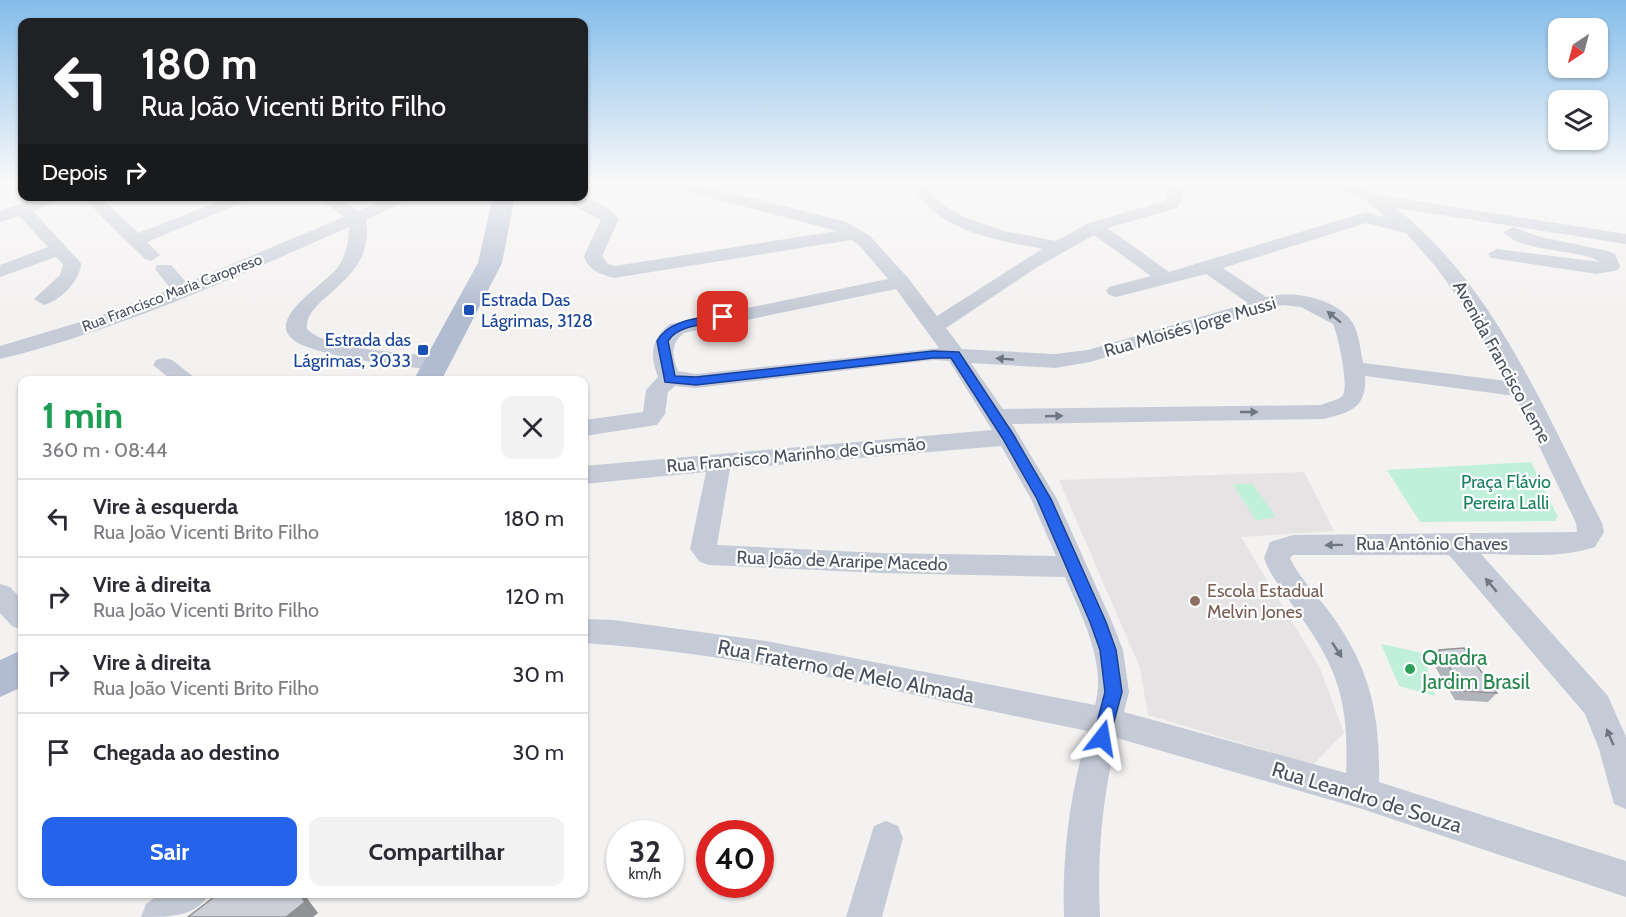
<!DOCTYPE html>
<html lang="pt">
<head>
<meta charset="utf-8">
<style>
	:root { --surface:#fff; --page:#f2f2f3; --text:#2b2b33; --muted:#7c7c81; --line:#e1e1e2; --accent:#2563eb }
	body { margin:0; font-family:Cabin,sans-serif; background:var(--page); color:var(--text); height:100vh; display:flex; flex-direction:column; font-size:22px; white-space:nowrap }
	* { box-sizing:border-box; margin:0 }
	p { font-size:20px; color:var(--muted) }
	.icon { flex:none; width:33px; height:33px; fill:none; stroke:currentColor; stroke-width:2; stroke-linecap:round; stroke-linejoin:round }
	.map { position:relative; flex:1; overflow:hidden }
	.details { position:absolute; left:18px; top:376px; width:570px; height:522px; display:flex; flex-direction:column; background:var(--surface); border-radius:12px; box-shadow:0 2px 4px #0004 }
	.details>* { flex:none }
	.guide { position:absolute; left:18px; top:18px; width:570px; height:183px; border-radius:12px; box-shadow:0 2px 4px #0004; background:#202124; color:#fff; overflow:hidden }
	.needle { width:39px; rotate:216deg }
	.fabs { position:absolute; left:1548px; top:18px; display:grid; gap:12px }
	.fabs a { display:grid; place-items:center; width:60px; height:60px; border-radius:12px; background:var(--surface); box-shadow:0 2px 4px #0004; font-size:30px }
	.speed { position:absolute; left:606px; top:820px; display:flex; gap:12px; font-size:30px; font-weight:700; text-align:center }
	.speed>* { display:grid; place-content:center; width:78px; height:78px; border-radius:50%; background:var(--surface); box-shadow:0 2px 4px #0004; line-height:1 }
	.speed small { font-size:15px; font-weight:400 }
	.speed .limit { border:9px solid #d22; background:#fff; color:#111 }
	.pin { position:absolute; display:grid; place-items:center; width:51px; height:51px; color:#fff; margin:-26px; border-radius:12px; box-shadow:0 3px 9px #0006 }
	.me { position:absolute; width:66px; margin:-33px; rotate:14deg; stroke-linejoin:round; filter:drop-shadow(0 0 4px #0008) }
	.turn { display:flex; align-items:center; gap:21px; height:126px; padding:0 24px; font-size:27px }
	.turn .icon { width:78px; height:78px; stroke-width:2.5 }
	.turn b { display:block; font-size:42px; line-height:51px }
	.then { display:flex; align-items:center; height:57px; padding:0 24px; background:#0003; gap:12px; font-size:22px }
	.round { display:grid; place-items:center; flex:none; width:63px; height:63px; border-radius:12px; background:var(--page) }
	.summary { display:flex; align-items:center; justify-content:space-between; height:102px; padding:0 24px }
	h1 { font-size:36px; font-weight:700; line-height:45px; color:#1e9e55 }
	.button { display:flex; gap:12px; margin-top:auto; padding:12px 24px }
	.button a { flex:1; height:69px; border-radius:12px; background:var(--accent); color:#fff; font-size:24px; font-weight:700; line-height:69px; text-align:center }
	.button a+a { background:var(--page); color:var(--text) }
	ul { padding:0; list-style:none }
	li { display:flex; align-items:center; gap:18px; height:78px; padding:0 24px; border-top:2px solid var(--line) }
	li div { flex:1 }
	li b { display:block; font-size:22px }
	li em { font-style:normal }
	.map>svg:first-child { display:block }
	.education { fill:#e5e3e3 }
	.green { fill:#c1f0da }
	.lines { fill:none; stroke-linecap:round; stroke-linejoin:round }
	.minor { fill:#c5cbd6; fill-rule:evenodd }
	.major { fill:#b2bcd0; fill-rule:evenodd }
	.wall { fill:#b0b3b9 }
	.shaded-wall { fill:#909296 }
	.building { fill:#cdd0d7; stroke:#909296; stroke-width:1.5 }
	.oneway { fill:#6e7683 }
	.route { fill:#2563eb; stroke:#184099; stroke-width:1.5 }
	.transit-dot { fill:#1a4fb4; stroke:#fff; stroke-width:2 }
	.education-dot { fill:#8d6e63; stroke:#fff; stroke-width:2 }
	.leisure-dot { fill:#2e9e5b; stroke:#fff; stroke-width:2 }
	.labels { text-anchor:middle; dominant-baseline:central; stroke-width:4.5; stroke-linejoin:round; paint-order:stroke }
	.far-street-label { font-size:15px; fill:#49515f; stroke:#fff }
	.transit-label { font-size:18px; fill:#164399; stroke:#fff; text-anchor:start }
	.street-label { font-size:18px; fill:#49515f; stroke:#fff }
	.park-label { font-size:18px; fill:#18825d; stroke:#fff }
	.education-label { font-size:18px; fill:#785e54; stroke:#fff; text-anchor:start }
	.near-leisure-label { font-size:21px; fill:#27864d; stroke:#fff; text-anchor:start }
	.near-street-label { font-size:21px; fill:#49515f; stroke:#fff }
</style>
</head>
<body>
<div class="map">
<svg width="1626" height="917" viewBox="0 0 1626 917">
	<rect width="100%" height="100%" fill="#f4f2f1"/>
	<path class="education" d="M1304,472L1334,531L1241,537L1319,666L1344,733L1313,765L1148,715L1140,668L1059,480Z"/>
	<path class="green" d="M1531,462L1558,517L1555,521L1420,522L1387,470Z
		M1252,483L1276,517L1256,520L1233,485Z
		M1381,644L1423,653L1435,696L1399,686Z"/>
	<g class="lines">
		<path class="minor" d="M660,182H689L846,222L870,236L908,278L937,316L1042,249C992,239 936,231 910,182H926L933,195L946,207L964,217L1004,231L1056,241L1089,223L1165,201L1168,195L1161,182H1177L1184,195L1177,208L1108,228L1169,272L1366,212L1387,218L1366,201L1323,182H1348L1379,195L1626,234V244L1396,208C1495,286 1546,414 1602,523L1604,532L1595,547C1559,559 1519,554 1481,554L1608,696L1626,737V809L1614,804L1599,749L1585,714L1449,555H1293L1290,558C1299,578 1318,596 1331,614C1371,670 1380,714 1379,782L1626,861V897L1362,809L1117,738C1102,798 1097,856 1100,917H1064C1062,853 1070,793 1088,731C921,698 753,654 584,643V619L614,620L766,641L1095,705C1107,663 1081,615 1065,577L881,573L709,565L700,562L690,549L706,472L584,484V466L992,430L949,361L933,360L696,388L675,386L668,392L665,414L657,425L584,436V420L643,412L646,390L658,377C650,356 650,339 670,324L888,279L858,244L851,240L614,278C600,274 588,270 584,256L601,220L555,196C578,196 604,199 619,219L602,256L608,264L615,266L837,231L662,185ZM1366,223L1406,233L1436,267L1463,305L1507,381L1363,363C1360,348 1359,329 1349,318C1331,297 1291,290 1266,297L1223,268ZM1094,235L1151,276L1109,287L1106,291L1109,295L1116,297L1206,274L1248,303L1088,350L1055,354L962,349L946,328L1039,266ZM896,289L939,348L696,374L678,371C672,356 670,344 684,333ZM1282,305L1301,307L1333,324C1338,336 1349,384 1343,395C1340,400 1327,402 1321,405L1003,409L971,363L1055,368L1090,362ZM1365,376L1515,396L1576,523L1577,532L1293,535L1270,542L1264,558L1267,566C1277,585 1291,602 1303,620C1340,672 1349,709 1346,773L1124,712L1129,692L1123,650L1112,622L1057,499L1012,424L1324,419C1352,412 1367,407 1365,376ZM1001,446L1031,499L1056,556L881,553L717,545L730,469Z
			M1019,182H1072L1052,191L1021,185Z
			M42,196H67L33,211L81,263C81,280 60,301 44,305L34,299L60,275L63,264L56,257L0,277V265L48,247L19,216L0,222V211Z
			M81,196H99L138,233L233,196H258L147,242L160,255L151,261L145,259Z
			M317,196H337L358,211L392,196H415L366,220C376,283 303,296 307,329C329,352 412,351 445,359L448,364L445,369L437,371C395,364 351,362 310,348C248,328 323,287 338,267C346,255 349,241 349,227C236,277 121,329 0,359V346L97,317L171,289L155,269L157,265H171L187,283L344,217Z
			M1513,227L1541,237L1608,251L1615,254L1620,266L1618,270L1597,274L1491,258L1488,254L1497,249L1600,262C1579,248 1520,253 1504,232Z
			M164,358L172,360L199,381H173L153,365L156,360Z
			M0,584L10,587L22,600V630L12,626L0,613Z
			M886,821L898,826L903,838L882,917H846L874,826Z
			M160,894H209C196,917 170,917 141,917L146,904Z"/>
		<path class="major" d="M493,196H515L502,263L441,381H413L478,263Z
			M22,650V687L0,697V660Z"/>
	</g>
	<path class="wall" d="M1439,650L1497,693L1488,702L1455,700L1431,660Z"/>
	<path class="shaded-wall" d="M300,894H304L318,913L313,917H286Z"/>
	<path class="building" d="M1464,648L1497,693L1464,691L1439,650Z
		M218,894H300L305,902L286,917H188Z"/>
	<defs><path id="oneway-solid" d="M-6-.8H1V-3.2L6.5 0L1 3.2V.8H-6Z" transform="scale(1.5)"/></defs>
	<g class="oneway">
		<use href="#oneway-solid" transform="translate(1334 317) rotate(-141)"/>
		<use href="#oneway-solid" transform="translate(1005 359) rotate(-176)"/>
		<use href="#oneway-solid" transform="translate(1249 412)"/>
		<use href="#oneway-solid" transform="translate(1054 416) rotate(-2)"/>
		<use href="#oneway-solid" transform="translate(1334 545) rotate(179)"/>
		<use href="#oneway-solid" transform="translate(1491 585) rotate(-130)"/>
		<use href="#oneway-solid" transform="translate(1337 650) rotate(57)"/>
		<use href="#oneway-solid" transform="translate(1610 737) rotate(-113)"/>
	</g>
	<linearGradient id="sky" x2="0" y2="1"><stop stop-color="#84bdea"/><stop offset="0.59" stop-color="#faf9f9"/><stop offset="1" stop-color="#faf9f9" stop-opacity="0"/></linearGradient>
	<rect width="1626" height="311" fill="url(#sky)"/>
	<path class="route" d="M723,314L727,315V320C710,324 678,324 668,341L675,376L696,377L933,351L959,352L1013,434L1051,499L1106,622L1116,650L1122,692L1108,744L1102,747L1096,744L1093,738L1105,692L1100,650L1090,622L1037,499L1003,439L951,358H933L696,385L665,382L657,341C669,319 701,318 723,314Z"/>
	<g class="transit-dot">
		<rect x="463" y="304" width="12" height="12" rx="3"/>
		<rect x="417" y="344" width="12" height="12" rx="3"/>
	</g>
	<circle class="education-dot" cx="1195" cy="601" r="6"/>
	<circle class="leisure-dot" cx="1410" cy="669" r="6"/>
	<g class="labels">
		<g class="far-street-label">
			<text transform="translate(172 293) rotate(-21)">Rua Francisco Maria Caropreso</text>
		</g>
		<g class="transit-label">
			<text x="481" y="300">Estrada Das<tspan x="481" dy="21">Lágrimas, 3128</tspan></text>
			<text x="411" y="340" text-anchor="end">Estrada das<tspan x="411" dy="21">Lágrimas, 3033</tspan></text>
		</g>
		<g class="street-label">
			<text transform="translate(1190 327) rotate(-16)">Rua Mloisés Jorge Mussi</text>
			<text transform="translate(1502 362) rotate(61)">Avenida Francisco Leme</text>
			<text transform="translate(796 455) rotate(-5)">Rua Francisco Marinho de Gusmão</text>
			<text x="1432" y="544">Rua Antônio Chaves</text>
			<text transform="translate(842 561) rotate(2)">Rua João de Araripe Macedo</text>
		</g>
		<g class="park-label">
			<text x="1506" y="482">Praça Flávio<tspan x="1506" dy="21">Pereira Lalli</tspan></text>
		</g>
		<g class="education-label">
			<text x="1207" y="591">Escola Estadual<tspan x="1207" dy="21">Melvin Jones</tspan></text>
		</g>
		<g class="near-leisure-label">
			<text x="1422" y="657">Quadra<tspan x="1422" dy="24">Jardim Brasil</tspan></text>
		</g>
		<g class="near-street-label">
			<text transform="translate(846 671) rotate(11)">Rua Fraterno de Melo Almada</text>
			<text transform="translate(1367 797) rotate(17)">Rua Leandro de Souza</text>
		</g>
	</g>
</svg>
<div class="fabs">
<a><svg class="needle" viewBox="-14 -14 28 28"><path d="M0-13l5 13h-10z" fill="#e53935"/><path d="M0 13l5-13h-10z" fill="#7c7c81"/></svg></a>
<a><svg class="icon" aria-label="layers" viewBox="0 0 24 24"><path d="M12 4l9 5-9 5-9-5zM3 14l9 5 9-5"/></svg></a>
</div>
<div class="speed"><div>32<small>km/h</small></div><div class="limit">40</div></div>
<div class="pin" style="left:723px;top:317px;background:#d93025"><svg class="icon" aria-label="arrive" viewBox="0 0 24 24"><path d="M6 21V4h12l-3 4 3 4H6"/></svg></div>
<svg class="me" style="left:1102px;top:738px" viewBox="-20 -20 40 40"><path d="M0-17L14 15 0 8-14 15z" fill="#2563eb" stroke="#fff" stroke-width="4"/></svg>
<div class="guide">
<div class="turn"><svg class="icon" aria-label="left" viewBox="0 0 24 24"><path d="M17 20v-9H6M10 6l-5 5 5 5"/></svg><div><b>180 m</b>Rua João Vicenti Brito Filho</div></div>
<div class="then">Depois<svg class="icon" aria-label="right" viewBox="0 0 24 24"><path d="M7 20v-9h11M14 6l5 5-5 5"/></svg></div>
</div>
<section class="details">
<div class="summary"><div><h1>1 min</h1><p>360 m · 08:44</p></div><a class="round"><svg class="icon" aria-label="close" viewBox="0 0 24 24"><path d="M6 6l12 12M18 6L6 18"/></svg></a></div>
<ul>
<li><svg class="icon" aria-label="left" viewBox="0 0 24 24"><path d="M17 20v-9H6M10 6l-5 5 5 5"/></svg><div><b>Vire à esquerda</b><p>Rua João Vicenti Brito Filho</p></div><em>180 m</em></li>
<li><svg class="icon" aria-label="right" viewBox="0 0 24 24"><path d="M7 20v-9h11M14 6l5 5-5 5"/></svg><div><b>Vire à direita</b><p>Rua João Vicenti Brito Filho</p></div><em>120 m</em></li>
<li><svg class="icon" aria-label="right" viewBox="0 0 24 24"><path d="M7 20v-9h11M14 6l5 5-5 5"/></svg><div><b>Vire à direita</b><p>Rua João Vicenti Brito Filho</p></div><em>30 m</em></li>
<li><svg class="icon" aria-label="arrive" viewBox="0 0 24 24"><path d="M6 21V4h12l-3 4 3 4H6"/></svg><div><b>Chegada ao destino</b></div><em>30 m</em></li>
</ul>
<div class="button"><a>Sair</a><a>Compartilhar</a></div>
</section>
</div>
</body>
</html>
